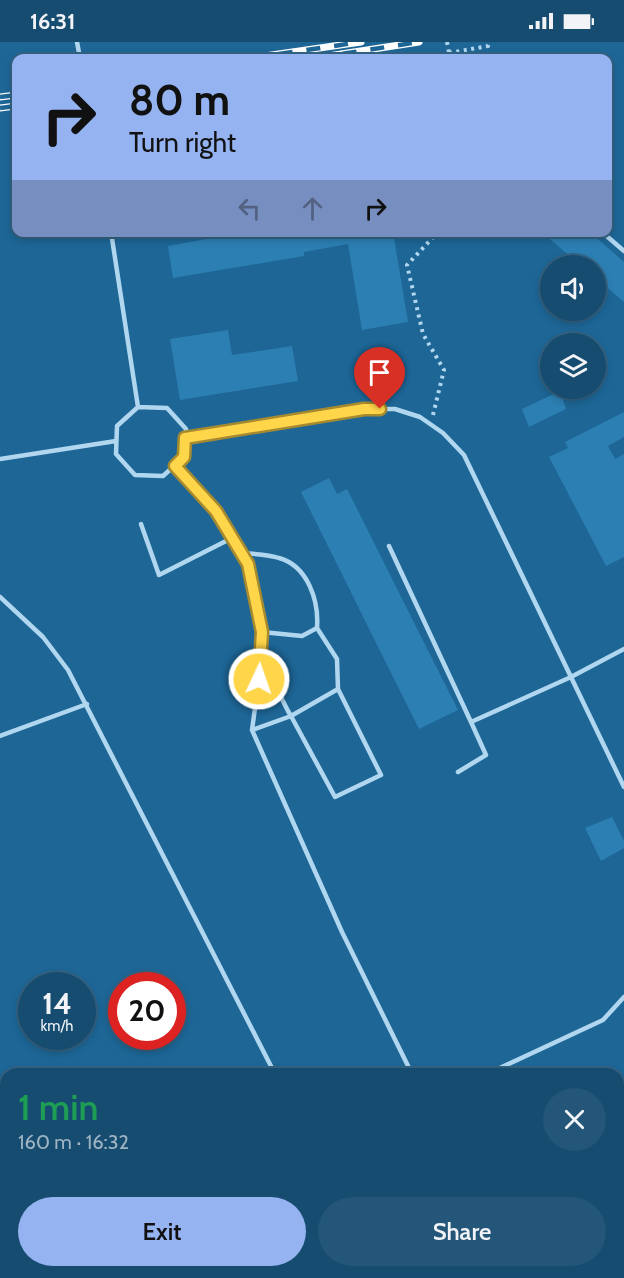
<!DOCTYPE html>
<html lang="en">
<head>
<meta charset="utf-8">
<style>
	:root { --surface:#164c70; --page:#235678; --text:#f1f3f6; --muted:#9eb4c3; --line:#356383; --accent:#95b2f1 }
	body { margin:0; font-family:Cabin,sans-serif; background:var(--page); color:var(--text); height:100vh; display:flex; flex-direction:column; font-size:22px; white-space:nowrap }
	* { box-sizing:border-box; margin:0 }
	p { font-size:20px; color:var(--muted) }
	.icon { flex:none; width:33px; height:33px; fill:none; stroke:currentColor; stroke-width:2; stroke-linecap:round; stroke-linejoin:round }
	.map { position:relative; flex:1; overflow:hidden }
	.sheet { position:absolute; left:0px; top:1026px; width:624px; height:210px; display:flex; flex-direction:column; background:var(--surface); border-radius:18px 18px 0 0; box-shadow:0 3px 9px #0003,0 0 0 2px var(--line) }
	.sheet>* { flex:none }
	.top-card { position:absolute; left:12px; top:12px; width:600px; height:183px; border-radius:12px; box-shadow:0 3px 9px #0003,0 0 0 2px var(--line); background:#95b2f1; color:#111; overflow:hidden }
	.fabs { position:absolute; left:540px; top:213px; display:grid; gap:12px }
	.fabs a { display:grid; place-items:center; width:66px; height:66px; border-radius:50%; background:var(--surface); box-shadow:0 3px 9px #0003,0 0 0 2px var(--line); font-size:30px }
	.speed { position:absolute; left:18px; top:930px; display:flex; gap:12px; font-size:30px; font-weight:700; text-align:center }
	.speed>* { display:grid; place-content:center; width:78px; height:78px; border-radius:50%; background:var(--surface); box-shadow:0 3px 9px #0003,0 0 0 2px var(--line); line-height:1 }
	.speed small { font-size:15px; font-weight:400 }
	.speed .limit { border:9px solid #d22; background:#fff; color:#111 }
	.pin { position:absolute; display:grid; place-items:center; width:51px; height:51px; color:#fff; margin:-62px -26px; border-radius:50% 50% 50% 0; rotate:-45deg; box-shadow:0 0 6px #0007 }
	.pin .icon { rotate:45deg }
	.me { position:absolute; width:66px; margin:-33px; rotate:3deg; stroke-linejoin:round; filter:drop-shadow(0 0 4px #0008) }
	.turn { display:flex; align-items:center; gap:21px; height:126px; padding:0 18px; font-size:27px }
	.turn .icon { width:78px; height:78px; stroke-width:2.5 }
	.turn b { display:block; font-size:42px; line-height:51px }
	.lanes { display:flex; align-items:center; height:57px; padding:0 18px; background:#0003; justify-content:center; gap:30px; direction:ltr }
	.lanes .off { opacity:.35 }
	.round { display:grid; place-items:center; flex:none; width:63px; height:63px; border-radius:32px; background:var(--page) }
	.headline { display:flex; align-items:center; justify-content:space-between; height:102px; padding:0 18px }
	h1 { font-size:36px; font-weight:600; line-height:45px; color:#1e9e55 }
	.cta { display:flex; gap:12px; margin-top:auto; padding:12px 18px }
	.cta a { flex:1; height:69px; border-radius:36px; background:var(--accent); color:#111; font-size:24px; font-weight:600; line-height:69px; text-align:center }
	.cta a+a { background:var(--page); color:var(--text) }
	.status { display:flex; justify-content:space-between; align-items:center; height:42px; padding:0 30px; background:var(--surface); direction:ltr }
	.status svg { height:16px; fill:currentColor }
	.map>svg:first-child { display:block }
	.building { fill:#2c7fb3 }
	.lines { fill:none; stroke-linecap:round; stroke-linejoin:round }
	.path { stroke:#b0d7ef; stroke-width:4; stroke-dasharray:3 4.5; stroke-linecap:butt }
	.lane { stroke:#b0d7ef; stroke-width:4.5 }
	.rail-casing { stroke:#fff; stroke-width:7 }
	.rail { stroke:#1d6696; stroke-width:4.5; stroke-dasharray:14; stroke-linecap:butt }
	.route-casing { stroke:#a68a30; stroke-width:15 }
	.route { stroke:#ffd54a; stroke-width:10 }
</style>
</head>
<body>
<div class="status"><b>16:31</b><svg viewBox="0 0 49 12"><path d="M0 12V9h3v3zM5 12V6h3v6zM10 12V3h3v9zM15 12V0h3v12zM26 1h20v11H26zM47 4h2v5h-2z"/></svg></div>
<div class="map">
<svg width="624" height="1236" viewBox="0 0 624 1236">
	<rect width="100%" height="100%" fill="#1d6696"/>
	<path class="building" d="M244,190H393L408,280L362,288L348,202L304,210V214L173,236L168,204Z
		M542,190H590L624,220V260L596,236V224H581Z
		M228,288L232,313L292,304L298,339L180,358L170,297Z
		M560,349L566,367L529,385L522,367Z
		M624,370V395L608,404L615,417L624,412V515L606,524L549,415L568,406L565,400Z
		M329,436L337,452L347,447L458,668L419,687L301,450Z
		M612,775L624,799V806L601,819L585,786Z"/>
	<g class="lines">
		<path class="path" d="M447,0L450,16
			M449,11L488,4L487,0
			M433,373L444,328L423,292L407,223L438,190"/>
		<path class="lane" d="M77,0L80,16
			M111,190L138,365
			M602,190L624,209
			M138,365L167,366L186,387L184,415L163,434L135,433L116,412L117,384Z
			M185,396L364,367H395L420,375L443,391L464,413L624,745
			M0,417L116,399
			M175,424L216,469L247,522L262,590L259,637L252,688L342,890L412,1032
			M141,482L159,533L232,496
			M389,504L471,680L571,635L624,607
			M241,511C253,512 268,512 279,516C308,524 319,559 317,586L302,594L262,590
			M0,555L43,595L68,628L275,1032
			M317,586L337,617L338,647
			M252,688L291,674L338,647L381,733L335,755L291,674L288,669L261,616
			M0,694L87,662
			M458,730L486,713L471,680
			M487,1032L603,978L624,955
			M375,1230L378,1236"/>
		<defs>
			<path id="rail" d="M251,16L361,0
				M315,16L419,0
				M0,55L16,53
				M0,66L16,64"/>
		</defs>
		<use href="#rail" class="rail-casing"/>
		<use href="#rail" class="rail"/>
	</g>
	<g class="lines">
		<defs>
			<path id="route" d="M259,637L262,590L248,522L216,469L175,424L184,415L185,396L364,367H380"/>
		</defs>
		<use href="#route" class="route-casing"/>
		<use href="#route" class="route"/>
	</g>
</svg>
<div class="fabs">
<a><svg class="icon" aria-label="sound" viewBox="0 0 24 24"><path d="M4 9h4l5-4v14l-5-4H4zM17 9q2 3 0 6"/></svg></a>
<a><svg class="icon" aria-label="layers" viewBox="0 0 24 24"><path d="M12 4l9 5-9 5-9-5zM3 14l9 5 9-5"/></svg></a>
</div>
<div class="speed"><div>14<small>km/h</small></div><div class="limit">20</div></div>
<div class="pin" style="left:380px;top:367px;background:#d93025"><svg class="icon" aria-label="arrive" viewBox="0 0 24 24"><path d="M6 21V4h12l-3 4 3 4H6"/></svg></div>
<svg class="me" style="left:259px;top:637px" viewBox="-20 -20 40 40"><circle r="17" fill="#ffd54a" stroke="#fff" stroke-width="3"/><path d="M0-11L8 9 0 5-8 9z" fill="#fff"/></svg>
<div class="top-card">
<div class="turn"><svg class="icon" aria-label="right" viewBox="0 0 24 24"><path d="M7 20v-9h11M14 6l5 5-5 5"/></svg><div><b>80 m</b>Turn right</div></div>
<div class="lanes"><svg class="icon off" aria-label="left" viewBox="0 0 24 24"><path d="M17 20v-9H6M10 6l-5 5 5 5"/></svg><svg class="icon off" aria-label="ahead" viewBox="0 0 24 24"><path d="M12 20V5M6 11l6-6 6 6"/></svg><svg class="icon" aria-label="right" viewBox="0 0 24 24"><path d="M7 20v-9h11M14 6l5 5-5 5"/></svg></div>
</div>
<section class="sheet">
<div class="headline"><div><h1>1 min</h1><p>160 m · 16:32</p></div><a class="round"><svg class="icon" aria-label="close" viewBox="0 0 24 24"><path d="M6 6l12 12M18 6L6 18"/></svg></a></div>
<div class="cta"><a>Exit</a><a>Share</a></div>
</section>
</div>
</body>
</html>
